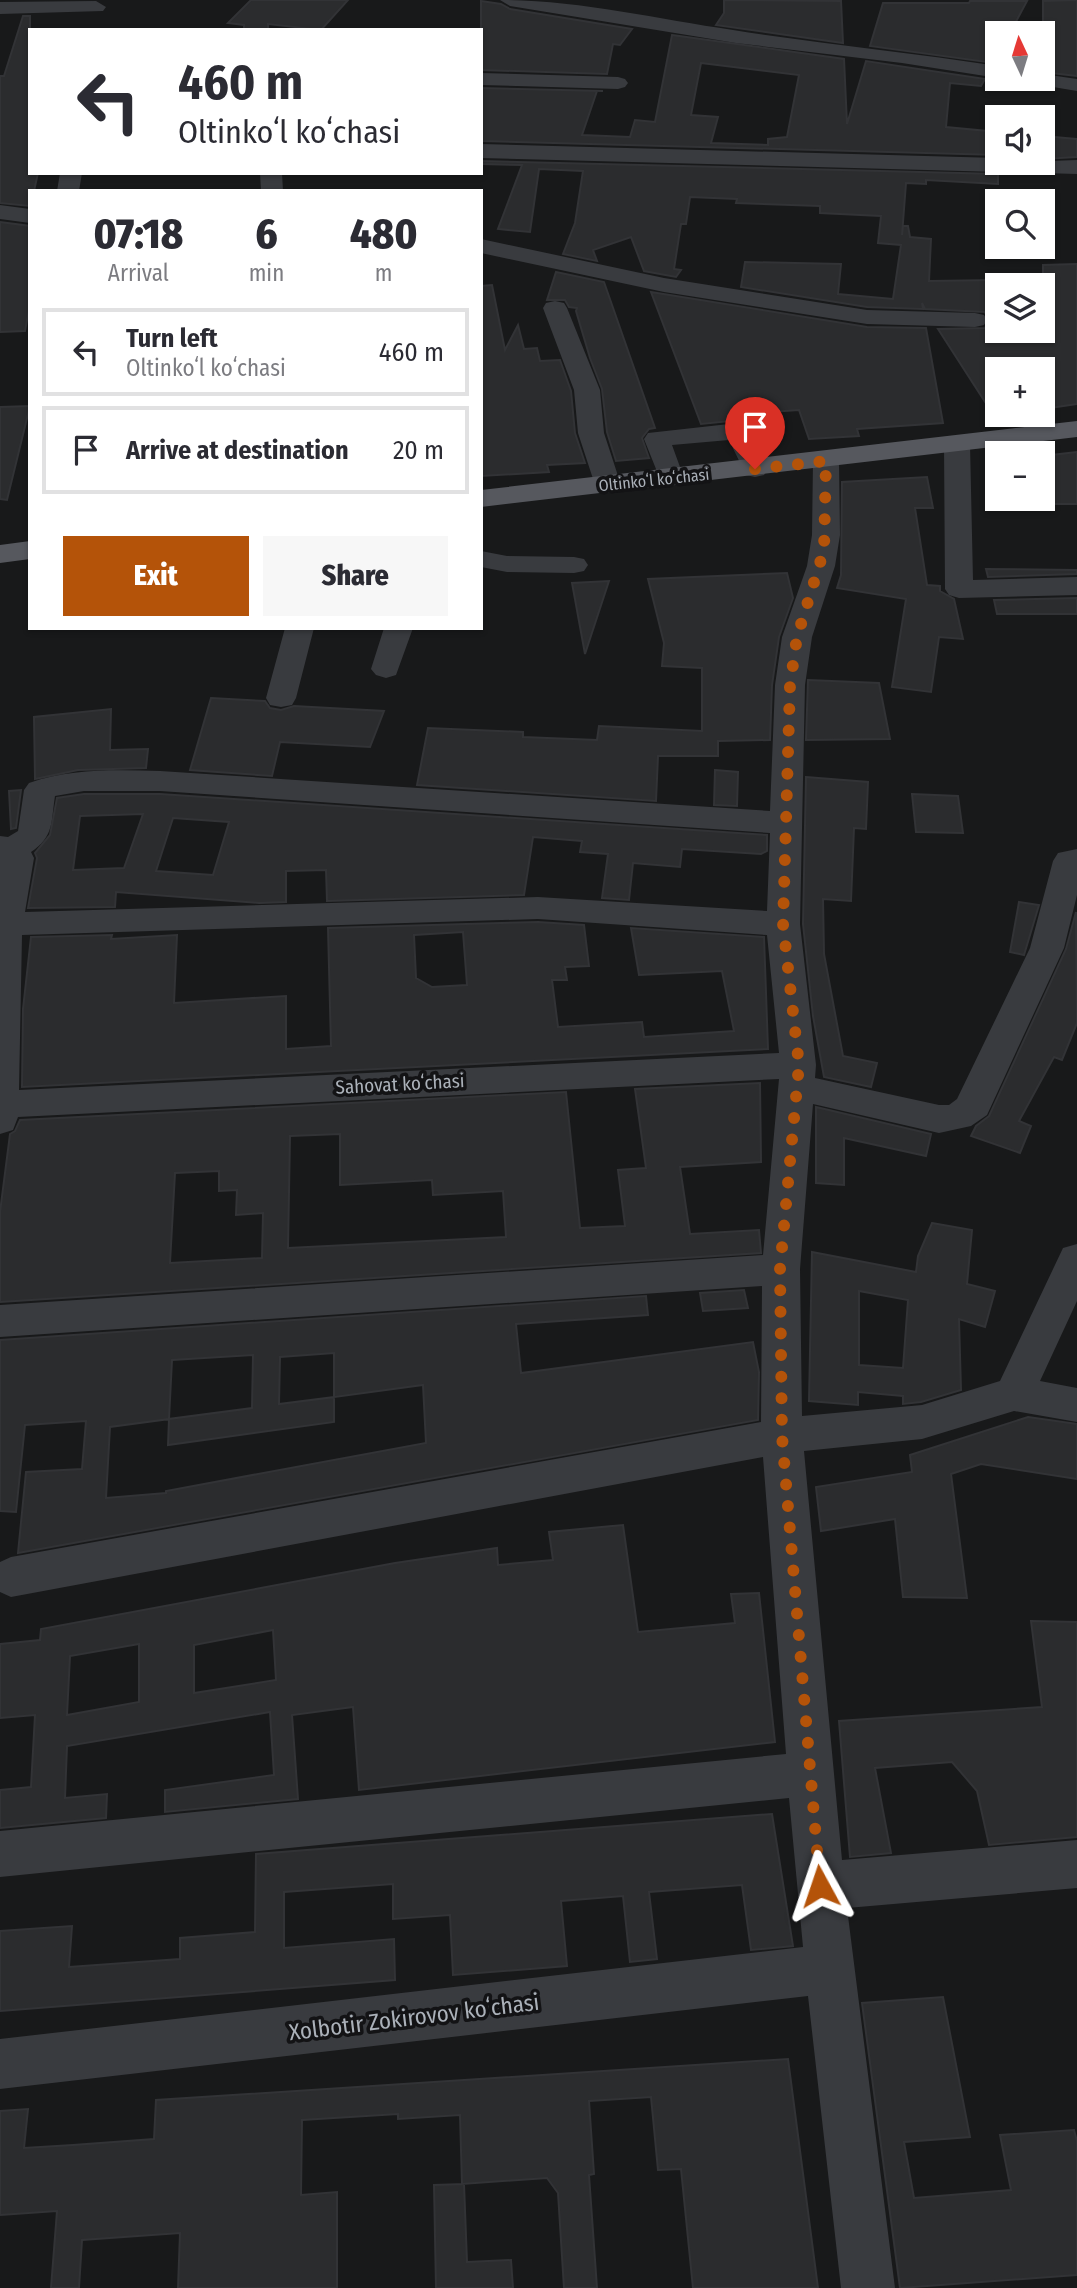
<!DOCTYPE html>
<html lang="en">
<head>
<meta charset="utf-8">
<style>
	:root { --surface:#fff; --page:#f7f7f7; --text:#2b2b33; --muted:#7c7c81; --line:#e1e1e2; --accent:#b45309 }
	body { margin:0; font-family:"Fira Sans Condensed",sans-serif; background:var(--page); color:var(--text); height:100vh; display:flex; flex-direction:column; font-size:26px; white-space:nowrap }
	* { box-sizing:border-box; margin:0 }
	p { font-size:23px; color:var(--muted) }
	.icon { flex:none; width:38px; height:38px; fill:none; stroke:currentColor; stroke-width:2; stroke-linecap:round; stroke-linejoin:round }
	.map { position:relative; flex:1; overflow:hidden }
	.drawer { position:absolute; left:28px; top:189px; width:455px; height:441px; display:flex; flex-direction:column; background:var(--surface); border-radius:0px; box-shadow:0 2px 5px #0004 }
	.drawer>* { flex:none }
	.banner { position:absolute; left:28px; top:28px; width:455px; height:147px; border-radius:0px; box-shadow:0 2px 5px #0004; background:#fff; color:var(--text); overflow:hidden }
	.needle { width:46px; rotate:356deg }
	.buttons { position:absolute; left:985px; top:21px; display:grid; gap:14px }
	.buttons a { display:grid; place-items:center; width:70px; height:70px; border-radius:0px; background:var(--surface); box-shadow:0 2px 5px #0004; font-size:35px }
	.pin { position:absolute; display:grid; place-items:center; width:60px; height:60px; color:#fff; margin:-72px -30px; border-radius:50% 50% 50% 0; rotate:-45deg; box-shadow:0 0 7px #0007 }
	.pin .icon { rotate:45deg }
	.me { position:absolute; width:77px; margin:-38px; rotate:355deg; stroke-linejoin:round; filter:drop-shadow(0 0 5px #0008) }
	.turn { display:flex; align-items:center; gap:24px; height:147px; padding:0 35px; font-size:32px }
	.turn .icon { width:91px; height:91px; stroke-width:2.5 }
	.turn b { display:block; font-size:49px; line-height:60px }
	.eta { display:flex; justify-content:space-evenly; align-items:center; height:119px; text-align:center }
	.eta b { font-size:42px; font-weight:800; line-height:49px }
	.primary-button { display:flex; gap:14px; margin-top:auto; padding:14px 35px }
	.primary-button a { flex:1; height:80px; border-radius:0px; background:var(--accent); color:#fff; font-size:28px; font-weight:800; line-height:80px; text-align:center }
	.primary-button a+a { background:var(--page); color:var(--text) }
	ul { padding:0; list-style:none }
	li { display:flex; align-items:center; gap:21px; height:88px; margin:0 14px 10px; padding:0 21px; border:4px solid var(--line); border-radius:0px }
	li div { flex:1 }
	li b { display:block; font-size:26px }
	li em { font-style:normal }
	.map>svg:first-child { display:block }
	.building { fill:#2b2c2e; stroke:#323336; stroke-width:2; fill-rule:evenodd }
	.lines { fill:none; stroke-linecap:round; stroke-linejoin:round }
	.minor { fill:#393b3f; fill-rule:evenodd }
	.major { fill:#56585e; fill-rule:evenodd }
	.route { stroke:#b45309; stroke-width:12; stroke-dasharray:0 21.6 }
	.labels { text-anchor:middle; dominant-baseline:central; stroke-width:7; stroke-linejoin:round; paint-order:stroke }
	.far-street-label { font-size:16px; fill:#abb1b9; stroke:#131315 }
	.street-label { font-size:19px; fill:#abb1b9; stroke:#131315 }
	.near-street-label { font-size:23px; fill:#abb1b9; stroke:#131315 }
</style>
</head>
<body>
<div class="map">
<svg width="1077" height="2288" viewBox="0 0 1077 2288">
	<rect width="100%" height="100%" fill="#18191a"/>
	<path class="building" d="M251,0H348L321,30L268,24V30H244V25L228,23Z
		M724,0L841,1L843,43L716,25L724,13Z
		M1077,0V76L1043,72V1Z
		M481,1L501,4L510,9L632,29L620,45L613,44L607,74L481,70Z
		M970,1H1027L1010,33H998V56L994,63L870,46L883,3H969Z
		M23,16H30V174L38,173L34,191H30V206L0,203V76H4Z
		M672,35L844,59L847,124L866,61L985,79L981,86L950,83L946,127L998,132V155L481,141V88L603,91H597L582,135L630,137L635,120L655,122ZM701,63L799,75L787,137L768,139V145L711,143L718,117L691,115Z
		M1043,136L1077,139V157L1043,159Z
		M481,161L998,174V184L926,180V184L906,183L902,235L903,226H908L910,237L931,239L929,281L998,280V331H1043V265L1077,264V404L1043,409V369H998V422L938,329L985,328L989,321L985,312L925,309L922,303L923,309L867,307L741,287L745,262L841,264L838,294L893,299L901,245L878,243L881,216L820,213V206L736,203L737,199L690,197L686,224H681L674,269L681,270L676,277L644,271L631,237L593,250L597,261L563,254L575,223L583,171L539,169L530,232L498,229L522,165L481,164Z
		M0,222L30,226V305L25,331L0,332Z
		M556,272L604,282L655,428L649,429L642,438L649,458L616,461L607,432L602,389L590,358L576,311L577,308L569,307L565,300H547Z
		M492,285L505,350L518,325L524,349L537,348L540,361L560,360L571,391L575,433L585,463L547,465L549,472L481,476V286Z
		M651,292L867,327L926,328L943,423L857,429L859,436L809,439L799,410L728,415L731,421L701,424Z
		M30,406L7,500L0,499V407Z
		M1077,452V504H1043V456Z
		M927,477L933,508H915L927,585L940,586V591L954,599L963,639L939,637L931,692L892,687L906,599L837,588L841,575L842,482Z
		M986,569L1077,570V574L988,577Z
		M787,573L793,598L779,637L772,685L770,740L718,741V756H658L656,801L417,785L428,728L523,732V737L597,740L599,726L702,731V668L662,666L664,643L648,579Z
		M609,581L585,654L572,583Z
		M1077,598V614H997L994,600Z
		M808,680L879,683L890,739L806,740Z
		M211,698L265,701L270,708L281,710L294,706L384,711L370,747L280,742L272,776L190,770Z
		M111,709L110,750L148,749L146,768L78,770L35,779L34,717Z
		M715,770L738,772L737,806L714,805Z
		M806,777L868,782L866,829L854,828L851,901L823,899L824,954L843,1056L877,1063L871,1087L824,1077L813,1016L803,924Z
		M21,790L16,828L11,829L9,791Z
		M84,794H160L767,835V851L761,854L682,849L680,867L633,863L629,900L602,898L608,854L580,852L582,841L533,837L524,895L327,901L326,870L286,871V902L259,903L116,892L115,907L28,908L37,858L35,853L50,835L57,798ZM143,814L124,868L73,870L80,816ZM173,818L229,822L213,875L156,871Z
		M912,794L958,796L963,833L916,832Z
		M1019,902L1039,905L1024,955L1010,952Z
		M1076,912L1077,1023L1062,1060L1054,1057L1019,1121L1031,1126L1020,1153L971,1136L976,1126L989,1116L1066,949Z
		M538,922L584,925L589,966L565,967L567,980H552L558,1027L642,1022L644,1037L734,1031L722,971L639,975L631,928L764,937L768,1049L22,1087L23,1009L31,937L112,935L111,939L177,935L174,1003L286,996V1049L331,1046L328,928ZM463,932L467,985L432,987L416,978L414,935Z
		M760,1083L761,1162L680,1167L690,1234L759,1230L761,1253L0,1302V1212L10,1134L15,1131L20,1120L566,1092L580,1228L625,1226L618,1170L646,1168L635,1089ZM340,1134V1185L432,1180L433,1195L503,1191L506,1237L288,1248L290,1136ZM219,1171V1191L237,1190L236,1215L263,1213L262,1258L170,1263L175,1173Z
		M816,1107L931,1134L926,1156L844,1138V1185L816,1183Z
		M932,1223L972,1230L967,1284L995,1291L985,1327L959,1319L961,1390L921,1402L903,1404V1396L858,1392V1405L809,1401L812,1252L916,1272L918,1256ZM859,1291L908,1300L903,1368L859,1365Z
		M744,1290L748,1308L703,1311L700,1293Z
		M646,1296L648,1315L516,1324L521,1373L753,1342L759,1372L758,1420L18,1553L26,1472L82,1469L86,1421L25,1425L16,1512L0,1511V1340ZM334,1353V1397L279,1404L280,1357ZM253,1355L252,1408L169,1419L168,1445L334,1422V1397L423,1385L426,1443L166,1491V1493L106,1498L110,1427L169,1419L172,1360Z
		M1028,1417L1077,1424V1479L981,1464L951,1474L967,1598L903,1597L895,1519L821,1531L816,1487L912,1472L910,1455Z
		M623,1525L638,1632L735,1623L731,1594L759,1593L775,1742L359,1790L353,1707L292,1715L298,1799L165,1812V1790L274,1775L270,1712L67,1746L65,1798L107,1794L106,1818L0,1828V1790L31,1787L35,1715L0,1718V1644L40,1640L41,1629L395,1563L497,1548L498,1565L553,1560L549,1532ZM273,1630L276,1680L194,1693V1645ZM139,1644V1702L67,1715L70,1656Z
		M1031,1621L1077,1622V1837L989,1845L977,1791L952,1762L875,1768L891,1853L850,1857L839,1721L1042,1707Z
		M772,1814L793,1946L751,1950L742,1885L649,1892L657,1959L630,1962L623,1896L561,1901L567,1966L453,1975L450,1915L393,1919V1884L284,1892V1948L394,1939L395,1980L0,2011V1931L72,1926L69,1967L180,1959V1938L255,1932L256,1854Z
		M943,1997L970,2137L904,2142L914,2198L1011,2190L1000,2135L1074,2130L1077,2141V2275L900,2288L862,2003Z
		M788,2059L818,2288H693L681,2169L658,2170L651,2097L589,2101L594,2174L589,2175L597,2288H564L558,2193L547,2178L462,2184L460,2115L398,2119V2114L302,2120L301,2195L337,2192V2288H178L180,2233L82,2240L79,2288H51L57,2211L0,2215V2111L28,2109L24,2148L73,2145L154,2139L156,2100Z
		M464,2184L467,2262L511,2260L513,2288H436L434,2185Z"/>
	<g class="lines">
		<path class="minor" d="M500,0C578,0 656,19 733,30C821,44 910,52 998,66V78L902,63L736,43L510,6Z
			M96,1L106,7L103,11L0,14V2Z
			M481,73L618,77L625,79L628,83L625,87L618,89L481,85Z
			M1043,74L1077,79V91L1029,83L1026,79H1043Z
			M481,144L998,158V163L1077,160V174L481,158Z
			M60,173H82L79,191H57Z
			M260,173H282L283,191H261Z
			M0,205L30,209V223L0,219Z
			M481,239L664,278L867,310L975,313L984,315L987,320L984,325L975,327L867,324L664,292L481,253Z
			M555,301L564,303L567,308L600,390L604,433L621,485L617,491L608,493L599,491L595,485L578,433L574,390L543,308L546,303Z
			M738,423L747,425L751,431L768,469L764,475L755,477L746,475L729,440L672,445L684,478L680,484L671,486L662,484L644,439L648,433Z
			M957,436L966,438L970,444L973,580L1077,577V595L959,598L949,595L945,589L944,444L948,438Z
			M826,453L835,455L839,461L840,535L835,566L812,637L805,685L800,924L816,1065L815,1078L939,1105H949L957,1099L1030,948L1053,861L1058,853L1077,849V895L1064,948L987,1115L971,1126L939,1133L813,1104L800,1269L802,1416L922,1405L1000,1381L1063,1248L1077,1244V1301L1040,1381L1077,1388V1422L1014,1411L922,1439L804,1451L842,1860L1077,1840V1888L847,1908L895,2288H841L808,1996L0,2089V2039L803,1947L789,1798L0,1877V1831L786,1754L763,1457L11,1597L0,1592V1562L11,1557L761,1422L762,1286L0,1337V1305L763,1255L779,1079L18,1117L13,1130L0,1134V836L8,837L18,831L24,790L29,783C73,768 115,770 160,771L770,811L775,685L782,637L807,566L812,535L813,461L817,455ZM84,791H160L770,833L767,911L538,897L25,912L34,858L31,852C54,837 51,822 55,796ZM538,919L767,935L779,1053L19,1090L22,935Z
			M481,551L507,556L574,557L584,559L588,565L584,571L574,573L507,572L481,567Z
			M285,628H314L296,698L292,705L281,707L270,705L266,698Z
			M384,628H413L396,675L386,678L376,675L371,669Z"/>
		<path class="major" d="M1077,421V437L481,507V490Z
			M30,541V559L0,563V545Z"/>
	</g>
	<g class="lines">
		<path class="route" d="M755,469L826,461L824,550L797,637L790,685L783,924L799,1065L780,1269L782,1436L820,1886"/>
	</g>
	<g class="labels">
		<g class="far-street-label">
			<text transform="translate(654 480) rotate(-6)">Oltinkoʻl koʻchasi</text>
		</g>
		<g class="street-label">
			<text transform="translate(400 1084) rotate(-3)">Sahovat koʻchasi</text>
		</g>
		<g class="near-street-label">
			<text transform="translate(414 2017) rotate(-7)">Xolbotir Zokirovov koʻchasi</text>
		</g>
	</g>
</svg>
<div class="buttons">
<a><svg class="needle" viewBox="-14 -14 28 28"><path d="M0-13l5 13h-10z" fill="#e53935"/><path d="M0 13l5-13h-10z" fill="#7c7c81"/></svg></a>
<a><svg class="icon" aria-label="sound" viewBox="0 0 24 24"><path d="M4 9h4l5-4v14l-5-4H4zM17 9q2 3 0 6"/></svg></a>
<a><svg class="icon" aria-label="search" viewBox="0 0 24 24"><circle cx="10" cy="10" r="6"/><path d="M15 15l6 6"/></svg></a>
<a><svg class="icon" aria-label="layers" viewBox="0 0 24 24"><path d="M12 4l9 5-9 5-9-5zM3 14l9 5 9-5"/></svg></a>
<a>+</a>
<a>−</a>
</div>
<div class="pin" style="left:755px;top:469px;background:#d93025"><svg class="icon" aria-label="arrive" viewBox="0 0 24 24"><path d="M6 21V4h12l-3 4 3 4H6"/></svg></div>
<svg class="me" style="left:820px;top:1886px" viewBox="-20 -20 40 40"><path d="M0-17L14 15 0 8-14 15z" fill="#b45309" stroke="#fff" stroke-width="4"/></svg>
<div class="banner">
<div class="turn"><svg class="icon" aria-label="left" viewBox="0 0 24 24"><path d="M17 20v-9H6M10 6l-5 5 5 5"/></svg><div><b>460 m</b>Oltinkoʻl koʻchasi</div></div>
</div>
<section class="drawer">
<div class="eta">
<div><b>07:18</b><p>Arrival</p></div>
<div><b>6</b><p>min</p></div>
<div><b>480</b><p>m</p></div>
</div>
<ul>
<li><svg class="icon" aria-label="left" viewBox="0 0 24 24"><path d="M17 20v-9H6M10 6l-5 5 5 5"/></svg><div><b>Turn left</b><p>Oltinkoʻl koʻchasi</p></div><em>460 m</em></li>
<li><svg class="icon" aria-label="arrive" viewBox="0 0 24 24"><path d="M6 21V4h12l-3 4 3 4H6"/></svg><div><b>Arrive at destination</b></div><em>20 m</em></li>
</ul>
<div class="primary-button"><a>Exit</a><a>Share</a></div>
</section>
</div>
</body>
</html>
